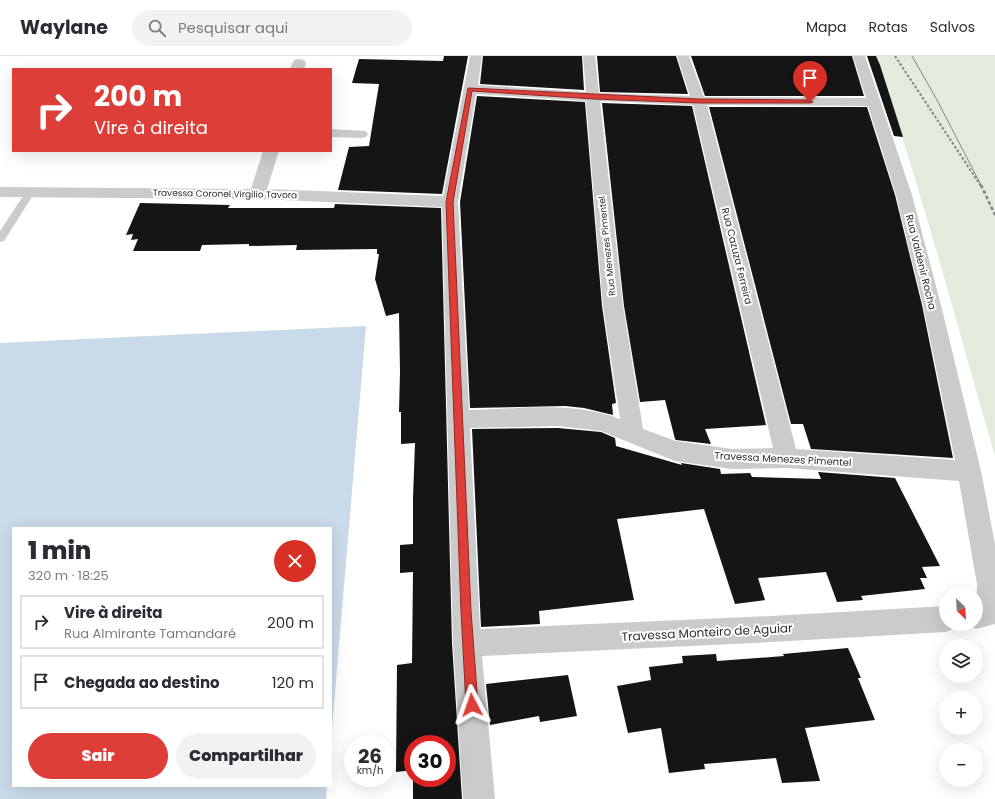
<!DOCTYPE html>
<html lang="pt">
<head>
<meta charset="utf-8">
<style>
	:root { --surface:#fff; --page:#f2f2f3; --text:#2b2b33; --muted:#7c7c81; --line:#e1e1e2; --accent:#dd3e38 }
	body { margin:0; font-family:Poppins,sans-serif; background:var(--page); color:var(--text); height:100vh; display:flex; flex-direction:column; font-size:15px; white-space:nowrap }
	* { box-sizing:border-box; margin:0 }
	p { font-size:13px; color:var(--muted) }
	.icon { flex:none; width:22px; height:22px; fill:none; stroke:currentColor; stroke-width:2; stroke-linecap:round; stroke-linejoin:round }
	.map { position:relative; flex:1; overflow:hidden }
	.sheet { position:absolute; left:12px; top:471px; width:320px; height:260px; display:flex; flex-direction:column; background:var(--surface); border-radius:0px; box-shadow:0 4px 16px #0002 }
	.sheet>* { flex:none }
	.guide { position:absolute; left:12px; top:12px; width:320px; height:84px; border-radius:0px; box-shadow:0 4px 16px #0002; background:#dd3e38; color:#fff; overflow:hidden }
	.needle { width:26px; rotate:155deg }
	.controls { position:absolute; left:939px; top:531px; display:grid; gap:8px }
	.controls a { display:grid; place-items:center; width:44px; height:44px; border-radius:50%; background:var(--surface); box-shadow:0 4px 16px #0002; font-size:20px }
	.speed { position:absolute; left:344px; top:679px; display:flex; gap:8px; font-size:20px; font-weight:700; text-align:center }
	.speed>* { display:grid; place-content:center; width:52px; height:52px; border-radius:50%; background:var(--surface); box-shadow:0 4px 16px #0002; line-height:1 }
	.speed small { font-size:10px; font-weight:400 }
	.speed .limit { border:6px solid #d22; background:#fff; color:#111 }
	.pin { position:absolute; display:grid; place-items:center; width:34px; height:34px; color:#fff; margin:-41px -17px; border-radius:50% 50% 50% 0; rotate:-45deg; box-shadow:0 0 4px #0007 }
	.pin .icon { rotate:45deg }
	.me { position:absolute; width:44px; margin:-22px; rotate:356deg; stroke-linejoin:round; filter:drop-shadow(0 0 3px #0008) }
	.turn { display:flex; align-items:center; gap:14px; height:84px; padding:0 16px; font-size:18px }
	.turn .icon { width:52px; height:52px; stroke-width:2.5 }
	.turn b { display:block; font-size:28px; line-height:34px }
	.round { display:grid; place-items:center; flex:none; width:42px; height:42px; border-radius:21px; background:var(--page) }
	.head { display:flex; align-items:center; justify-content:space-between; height:68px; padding:0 16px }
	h1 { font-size:24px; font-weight:800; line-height:30px }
	.cta { display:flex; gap:8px; margin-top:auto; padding:8px 16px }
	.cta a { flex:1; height:46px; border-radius:24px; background:var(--accent); color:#fff; font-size:16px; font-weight:800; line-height:46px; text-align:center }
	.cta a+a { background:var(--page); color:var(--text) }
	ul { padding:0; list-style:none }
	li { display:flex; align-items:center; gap:12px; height:54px; margin:0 8px 6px; padding:0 8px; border:2px solid var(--line); border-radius:0px }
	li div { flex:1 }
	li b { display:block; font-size:15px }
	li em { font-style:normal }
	header { display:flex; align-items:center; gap:24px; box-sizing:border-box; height:56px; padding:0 20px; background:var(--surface); border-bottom:1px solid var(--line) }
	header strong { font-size:19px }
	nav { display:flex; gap:22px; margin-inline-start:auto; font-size:14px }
	.search { width:280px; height:36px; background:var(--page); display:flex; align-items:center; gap:10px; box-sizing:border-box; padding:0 14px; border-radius:22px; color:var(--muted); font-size:15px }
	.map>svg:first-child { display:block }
	.green { fill:#e3ebdc }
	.water { fill:#c9daea }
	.building { fill:#151515 }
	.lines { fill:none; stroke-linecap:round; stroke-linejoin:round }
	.lane { fill:#cbcbcb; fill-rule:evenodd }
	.street { fill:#cbcbcb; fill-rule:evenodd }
	.tram { stroke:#838383; stroke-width:1 }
	.rail-far1 { stroke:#838383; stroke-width:2; stroke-dasharray:2.5 2; stroke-linecap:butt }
	.rail { stroke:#838383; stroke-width:2.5; stroke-dasharray:3.5 2.5; stroke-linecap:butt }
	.route { fill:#dd3e38; stroke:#902824 }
	.labels { text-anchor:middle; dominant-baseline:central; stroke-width:4; stroke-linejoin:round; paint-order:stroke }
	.far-street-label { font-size:9px; fill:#2e2e2e; stroke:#fff }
	.street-label { font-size:10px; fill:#2e2e2e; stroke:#fff }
	.near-street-label { font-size:12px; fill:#2e2e2e; stroke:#fff }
</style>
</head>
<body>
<header>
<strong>Waylane</strong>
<div class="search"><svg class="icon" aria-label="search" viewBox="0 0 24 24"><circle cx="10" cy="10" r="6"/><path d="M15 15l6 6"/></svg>Pesquisar aqui</div>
<nav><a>Mapa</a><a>Rotas</a><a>Salvos</a></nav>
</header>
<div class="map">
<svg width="995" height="743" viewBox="0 0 995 743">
	<rect width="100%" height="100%" fill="#fff"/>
	<path class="green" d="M875,0H995V400C956,266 921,131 875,0Z"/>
	<path class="water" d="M366,270L331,684V472H13V730H327L326,743H0V287Z"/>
	<path class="building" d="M444,0H468L442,138L338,134L349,91L369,90L379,28L352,27L359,3L443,5Z
		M483,0H582L584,34L480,28Z
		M597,0H676L688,38L600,36Z
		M691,0H852L864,40H705Z
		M867,0H876L880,9L903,81L894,80Z
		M477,40L585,46L602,250L616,347L612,348L613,359L584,352L565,350L470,352L460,146Z
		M602,47L692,50L766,369L705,373L711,388L676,384L675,383L665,344L640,346L624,250Z
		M709,51H867L895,139L922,249L953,402L811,393L803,368H791Z
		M140,147L230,149L228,152H334L335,148L441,152L452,587L462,743H413V722H447V688H413V714L396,716L397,609L412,607L413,516L400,517V489L413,488V442L415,387L401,388V356H399L400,316L399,257L386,260L375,223L379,198H377V193L296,194L297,189L249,190V188L202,189L200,195H133L138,183L131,184L133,178L126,179Z
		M558,372L601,376L615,382L616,390L682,409L681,407L720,413L721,418L750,417L752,421L821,423L818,416L895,422L940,510L922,511L927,522H920L925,533L861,540L863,544L837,546L826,516L758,522L765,544L735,548L704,453L617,463L634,544L539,555L540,568L481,571L472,373Z
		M848,592L861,622H858L875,664L805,672L820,725L782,727L776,702L704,708L705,713L669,717L661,672L628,677L617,630L651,624L649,611L683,607L682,600L716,598L717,605L784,600L783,598Z
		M568,619L577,660L540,666L539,660L490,669L486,628Z"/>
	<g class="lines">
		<path class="lane" d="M30,133L35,136L4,185L0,186V175L27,134Z"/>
		<path class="street" d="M470,0H482L478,29L586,36L583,0H595L599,37L690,40L677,0H689L704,41L866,42L853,0H865L912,139L941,249L981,415L995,488V568L976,573L966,568H976L977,528L959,425L787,412L732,413L675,405L601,375L558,370L470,372L480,573L772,560L946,550V568H957L955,572L946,576L772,586L482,600L495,743H463L453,587L442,151L257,143L0,141V131L251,133L263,95H279L267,133L443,140ZM476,38L586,45L603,250L620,363C573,345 518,353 469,354L458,146ZM600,45L693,49L773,392L732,393L676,385L643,373L623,250ZM707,49L868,50L896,139L923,249L955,404L796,393Z
			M299,3L304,4L306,7L304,13H290L294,4Z
			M331,73L366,75L368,78L366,81L361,82L331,81Z"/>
		<path class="tram" d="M912,0L937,44L982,131"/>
		<path class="rail-far1" d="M895,0L981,130"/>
		<path class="rail" d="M981,129L995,159"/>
	</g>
	<path class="route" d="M468,32L699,43L810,44L813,46L810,47H699L594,43L472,35L453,146L471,555L478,649L476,653L472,655L468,653L466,649L461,555L446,146Z"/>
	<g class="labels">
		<g class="far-street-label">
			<text transform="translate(225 138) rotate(1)">Travessa Coronel Virgilio Tavora</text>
			<text transform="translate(607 190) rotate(-96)">Rua Menezes Pimentel</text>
		</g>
		<g class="street-label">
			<text transform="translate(737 200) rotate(76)">Rua Cazuza Ferreira</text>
			<text transform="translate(921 206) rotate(76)">Rua Valdenir Rocha</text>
			<text transform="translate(783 403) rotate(3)">Travessa Menezes Pimentel</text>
		</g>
		<g class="near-street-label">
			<text transform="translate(707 576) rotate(-3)">Travessa Monteiro de Aguiar</text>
		</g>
	</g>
</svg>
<div class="controls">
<a><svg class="needle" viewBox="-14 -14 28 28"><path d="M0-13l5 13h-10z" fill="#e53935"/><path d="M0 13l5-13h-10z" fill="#7c7c81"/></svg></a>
<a><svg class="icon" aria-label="layers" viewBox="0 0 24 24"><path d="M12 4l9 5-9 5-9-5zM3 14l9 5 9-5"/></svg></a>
<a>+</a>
<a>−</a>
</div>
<div class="speed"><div>26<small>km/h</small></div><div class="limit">30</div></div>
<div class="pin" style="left:810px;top:46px;background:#d93025"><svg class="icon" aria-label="arrive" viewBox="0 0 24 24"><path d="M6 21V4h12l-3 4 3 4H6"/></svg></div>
<svg class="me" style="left:472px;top:649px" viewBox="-20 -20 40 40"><path d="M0-17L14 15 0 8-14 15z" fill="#dd3e38" stroke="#fff" stroke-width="4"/></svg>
<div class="guide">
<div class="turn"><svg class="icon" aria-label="right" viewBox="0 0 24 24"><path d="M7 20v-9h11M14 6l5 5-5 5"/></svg><div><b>200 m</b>Vire à direita</div></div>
</div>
<section class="sheet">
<div class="head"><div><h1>1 min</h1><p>320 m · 18:25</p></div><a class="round" style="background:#d93025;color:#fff"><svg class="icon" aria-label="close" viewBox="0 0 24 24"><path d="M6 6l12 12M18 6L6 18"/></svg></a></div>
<ul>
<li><svg class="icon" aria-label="right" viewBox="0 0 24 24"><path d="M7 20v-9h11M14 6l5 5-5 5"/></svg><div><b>Vire à direita</b><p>Rua Almirante Tamandaré</p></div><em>200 m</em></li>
<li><svg class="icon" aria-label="arrive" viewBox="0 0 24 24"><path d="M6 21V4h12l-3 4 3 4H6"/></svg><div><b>Chegada ao destino</b></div><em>120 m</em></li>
</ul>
<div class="cta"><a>Sair</a><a>Compartilhar</a></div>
</section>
</div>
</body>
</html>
